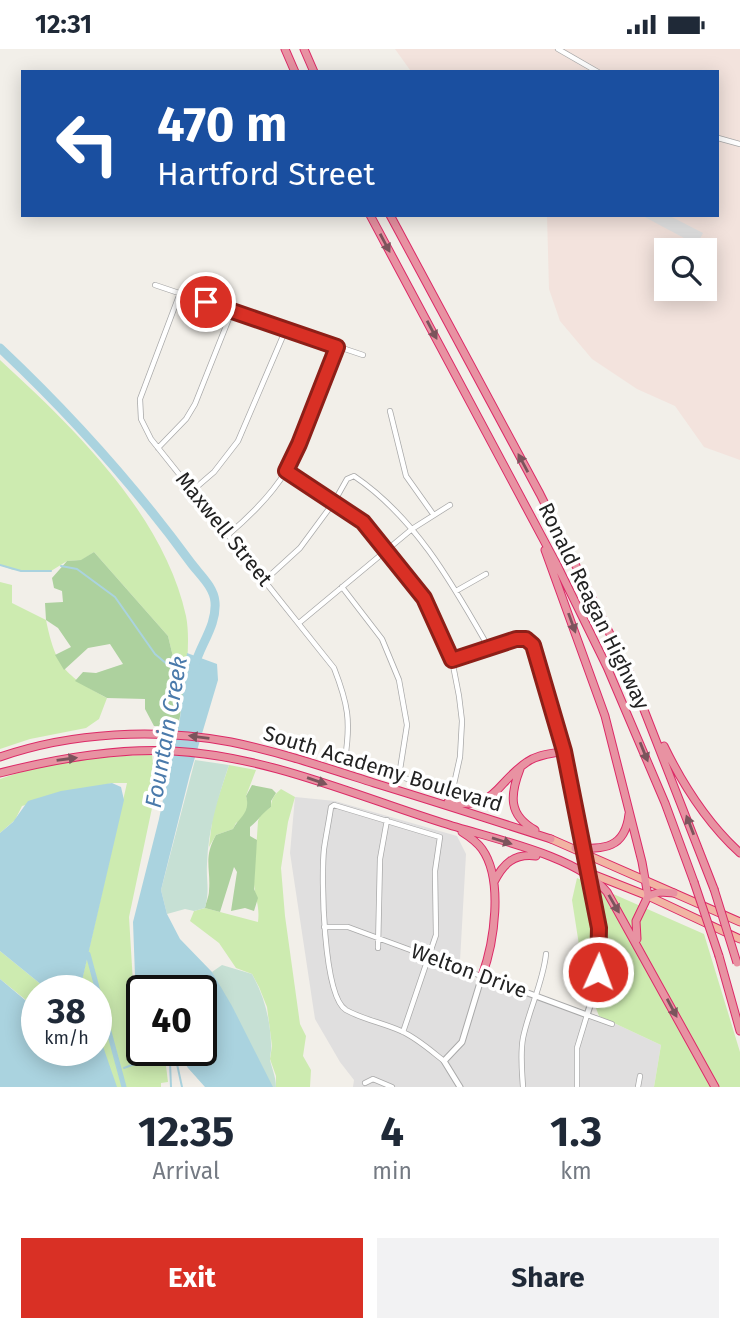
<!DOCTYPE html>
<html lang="en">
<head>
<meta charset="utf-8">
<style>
	:root { --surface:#fff; --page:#f2f2f3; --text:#1f2937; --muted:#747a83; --accent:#d93025 }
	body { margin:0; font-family:"Fira Sans",sans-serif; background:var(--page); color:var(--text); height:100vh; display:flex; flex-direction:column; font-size:26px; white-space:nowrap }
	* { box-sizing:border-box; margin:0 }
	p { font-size:23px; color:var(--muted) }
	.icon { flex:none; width:38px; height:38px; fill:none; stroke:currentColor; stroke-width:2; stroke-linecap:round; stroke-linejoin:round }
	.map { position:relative; height:1038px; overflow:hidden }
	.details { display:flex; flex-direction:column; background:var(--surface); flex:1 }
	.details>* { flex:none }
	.hud { position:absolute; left:21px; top:21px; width:698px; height:147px; border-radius:0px; box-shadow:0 4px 18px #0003; background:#1a4fa0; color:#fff; overflow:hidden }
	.fabs { position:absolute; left:654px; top:189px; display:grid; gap:14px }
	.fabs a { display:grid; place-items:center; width:63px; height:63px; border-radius:0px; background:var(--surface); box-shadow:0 4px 18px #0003; font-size:35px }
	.speed { position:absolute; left:21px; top:926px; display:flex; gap:14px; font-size:35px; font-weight:700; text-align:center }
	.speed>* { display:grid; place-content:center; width:91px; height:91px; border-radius:50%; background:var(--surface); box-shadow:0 4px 18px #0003; line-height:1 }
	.speed small { font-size:18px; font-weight:400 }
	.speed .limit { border:4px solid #111; border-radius:10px; background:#fff; color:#111 }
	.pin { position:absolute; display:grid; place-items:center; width:60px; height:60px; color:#fff; margin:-30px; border:4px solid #fff; border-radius:50%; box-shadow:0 2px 7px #0007 }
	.me { position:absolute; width:77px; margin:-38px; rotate:2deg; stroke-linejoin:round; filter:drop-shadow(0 0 5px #0008) }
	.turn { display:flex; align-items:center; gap:24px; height:147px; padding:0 21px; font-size:32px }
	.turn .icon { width:91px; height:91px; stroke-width:2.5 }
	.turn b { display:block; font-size:49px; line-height:60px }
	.eta { display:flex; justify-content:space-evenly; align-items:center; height:119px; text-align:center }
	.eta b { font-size:42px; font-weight:700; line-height:49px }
	.button { display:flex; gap:14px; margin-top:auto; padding:14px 21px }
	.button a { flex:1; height:80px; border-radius:0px; background:var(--accent); color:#fff; font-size:28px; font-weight:700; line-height:80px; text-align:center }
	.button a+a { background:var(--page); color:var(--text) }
	.status { display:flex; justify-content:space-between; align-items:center; height:49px; padding:0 35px; background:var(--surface); direction:ltr }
	.status svg { height:19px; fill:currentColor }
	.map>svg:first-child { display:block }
	.residential { fill:#e0dfdf }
	.military { fill:#f3e3dd; fill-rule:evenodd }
	.grass { fill:#cdebb0 }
	.forest { fill:#add19e }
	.wetland { fill:#c6e0d4 }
	.parking { fill:#e2e2e2 }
	.water { fill:#aad3df }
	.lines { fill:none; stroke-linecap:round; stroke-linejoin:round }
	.stream { stroke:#aad3df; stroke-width:2 }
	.canal { stroke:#aad3df; stroke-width:5 }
	.river { stroke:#aad3df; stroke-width:9 }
	.minor-casing { stroke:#a9a9a9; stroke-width:6 }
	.tertiary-casing { stroke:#a9a9a9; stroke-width:7 }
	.trunk-casing { stroke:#dc2a67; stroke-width:9 }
	.motorway-casing { stroke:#dc2a67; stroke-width:9 }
	.minor { stroke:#fff; stroke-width:4.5 }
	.tertiary { stroke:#fff; stroke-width:5 }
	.trunk { stroke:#f2b4a3; stroke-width:7 }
	.motorway { stroke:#e892a2; stroke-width:7 }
	.tertiary-bridge-casing { stroke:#a9a9a9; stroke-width:7; stroke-linecap:butt }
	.motorway-bridge-casing { stroke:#dc2a67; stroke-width:9; stroke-linecap:butt }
	.tertiary-bridge { stroke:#fff; stroke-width:5 }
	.motorway-bridge { stroke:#e892a2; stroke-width:7 }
	.oneway { fill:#7b545c }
	.route-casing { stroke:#8d1f18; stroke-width:18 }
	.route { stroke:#d93025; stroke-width:12 }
	.labels { text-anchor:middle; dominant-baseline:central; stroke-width:7; stroke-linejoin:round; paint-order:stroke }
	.street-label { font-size:21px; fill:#222; stroke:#fff }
	.water-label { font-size:23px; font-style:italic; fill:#4a7aab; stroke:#fff }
</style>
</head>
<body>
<div class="status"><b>12:31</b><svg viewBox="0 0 49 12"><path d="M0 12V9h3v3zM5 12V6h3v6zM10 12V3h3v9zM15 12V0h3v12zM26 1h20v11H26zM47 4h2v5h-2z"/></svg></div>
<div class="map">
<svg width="740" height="1038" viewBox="0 0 740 1038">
	<rect width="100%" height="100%" fill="#f2efe9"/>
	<path class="residential" d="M295,748L335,752L457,787L466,805L460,912L475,931L538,945L599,967L661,996L654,1038H353L354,1031L340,1013L315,970L290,804Z"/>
	<path class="military" d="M395,0H740V411L704,398L675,357L637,340L592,310L560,272L549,240L547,166H718V23H414L410,21ZM667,201H705V240H667Z"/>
	<path class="grass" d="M0,311C74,379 164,466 186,567C190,587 187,611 186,631L174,612L168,587L94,503L82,511L67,512L51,522L13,521L0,516Z
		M0,533L12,536V554L46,571C56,619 65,626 107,649L99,670L86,679L30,690L0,700Z
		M152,706L156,740L129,868L133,934L142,959V1001H164L168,1033L161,1034V1038H116L96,981V942L76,941L81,935L127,734H112L22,757L15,771L0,784V730C49,712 100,707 152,706Z
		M229,716L256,721L246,747L248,754L247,760L243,770L236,774L233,780L216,786L209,798L213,764Z
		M281,740L295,748L288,773L281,819L285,867L300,975L306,987L303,1007L311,1021L310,1038H276V1027L270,1010L272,997L267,958L259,938L252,925L236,919L219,894L190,872L194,862L205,859L258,873C260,857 255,849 254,835C254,814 257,793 258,772L261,765L271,758C271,750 275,745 281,740Z
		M577,829L704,885L740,1003V1038H654L661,996L599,967L584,928L572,851Z
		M0,902L48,941L37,942V960L0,930Z"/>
	<path class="forest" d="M94,503L168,587L174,612L186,631L178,679L154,677L145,660V650L107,649L75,632L83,623L96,624L123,615L110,595L88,599L64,621L55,606L71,598L58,579L46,571L45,554L63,553L62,542L54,539L52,529L67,512L81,511Z
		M252,736L272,740L276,744L271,752V758C262,764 258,772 250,778V787L257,791L254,840L258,849L254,862L245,859L231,862L237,823L234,818L220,863L205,859C206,853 209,847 209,842C211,819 203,809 216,786L233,780C239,768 251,764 246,747Z"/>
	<path class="wetland" d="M195,711L229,716C218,749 208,780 207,815C206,833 210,840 205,859L194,862L185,860L167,865L161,841Z
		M222,916L252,925C264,947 270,969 271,994C272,1000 270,1006 270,1011C272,1020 276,1028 276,1038H272L212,923Z"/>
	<path class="parking" d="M641,166H668L703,184L697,196Z"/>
	<path class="water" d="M187,604L217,615L218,631L190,725L161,841L167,865L180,890L212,923L232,957L273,1038H205L188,1019L176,1001H201V942H142V944L135,927L133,873L159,770L180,669Z
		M112,734L121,738L124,751L81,936L78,941H48L0,902V784L13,773L28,752L61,742Z
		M0,930L37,961V1001H96L97,980L117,1038H0Z"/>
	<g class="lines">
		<path class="stream" d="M0,516L21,522H51
			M61,517L77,520L115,548L155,605L186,631
			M182,1001L177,1015L182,1038
			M170,1013L171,1038
			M124,1019L171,1001"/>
		<path class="canal" d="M88,905L124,1038"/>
		<path class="river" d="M0,299C70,365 134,436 191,514C200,526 214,538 215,553C217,577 199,597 194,619"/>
		<defs>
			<path id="minor" d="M558,0L598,23
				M718,89L740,95
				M155,236L363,306
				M180,244L140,350L141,370L151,390L334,619C348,655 351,672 345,710
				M390,362L406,427L433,465
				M158,399L186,370L195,355L232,262
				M286,422L363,473L424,549L452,611L459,647L462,672L460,708L452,744L338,708
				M192,442L214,423L238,392L286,280
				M229,485C250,467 271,447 286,422C308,384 321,339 337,298
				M265,531L300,499L334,453L347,430L354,427C416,469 453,536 489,599
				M342,538L382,590L399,631L407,676L399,727
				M456,542L486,525
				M299,574L412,480L450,456
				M452,611L516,590H526L533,596L554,662L564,702
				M324,878H348L481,927
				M378,899L380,810L387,771
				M403,983L436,886L435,822L440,788L334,756L331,758C329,772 326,786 324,800C321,828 323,947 346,961C362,970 383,974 401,982C417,989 430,1001 444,1012
				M365,1034L373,1030L392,1038
				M523,1038C522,1022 520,1005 523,989C529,960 543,934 546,905
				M577,1038V999L587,966L612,975
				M638,1038L640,1027"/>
			<path id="tertiary" d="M564,702L576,766
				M460,1038L444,1012L462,993L482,927L587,966C598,935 600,912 599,879"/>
			<path id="trunk" d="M551,790L740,873
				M587,823L648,847L740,890"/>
			<path id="motorway" d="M285,0L295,23
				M304,0L314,23
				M370,166L557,516L607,618L665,754L694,833
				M390,166L540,445L630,625L714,840
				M545,501L605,667L642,813L648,847L636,872L637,890
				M664,697C683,736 707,774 740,804
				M0,708C72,683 157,679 231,693C280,703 327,719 374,734C433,752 492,771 551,790
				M520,720C510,746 508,766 535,781
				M0,724C55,710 116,699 173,702C267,707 354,746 443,774C489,789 577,806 607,843L715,1038
				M448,753C498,761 493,736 527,713C538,705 552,705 564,702
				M462,783C470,788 477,793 482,800C504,831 494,894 482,927
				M575,799C604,800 625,800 629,765
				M494,833C503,815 514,804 536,807
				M648,847L660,843L674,844
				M719,907L740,982"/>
		</defs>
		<use href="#minor" class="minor-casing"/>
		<use href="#tertiary" class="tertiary-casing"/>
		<use href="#trunk" class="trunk-casing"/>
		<use href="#motorway" class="motorway-casing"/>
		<use href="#minor" class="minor"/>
		<use href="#tertiary" class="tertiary"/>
		<use href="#trunk" class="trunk"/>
		<use href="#motorway" class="motorway"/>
		<defs>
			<path id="tertiary-bridge" d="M576,766L599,879"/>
			<path id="motorway-bridge" d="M694,833L719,907
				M714,840L737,914"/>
		</defs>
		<use href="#tertiary-bridge" class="tertiary-bridge-casing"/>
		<use href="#motorway-bridge" class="motorway-bridge-casing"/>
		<use href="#tertiary-bridge" class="tertiary-bridge"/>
		<use href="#motorway-bridge" class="motorway-bridge"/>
	</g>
	<defs><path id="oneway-solid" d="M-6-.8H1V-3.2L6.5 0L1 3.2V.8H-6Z" transform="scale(1.75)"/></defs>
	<g class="oneway">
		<use href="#oneway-solid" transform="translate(385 194) rotate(62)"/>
		<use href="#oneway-solid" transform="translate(432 281) rotate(62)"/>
		<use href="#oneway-solid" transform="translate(523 414) rotate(-118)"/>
		<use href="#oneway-solid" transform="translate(572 574) rotate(70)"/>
		<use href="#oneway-solid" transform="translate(199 688) rotate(-173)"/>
		<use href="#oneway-solid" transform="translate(644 703) rotate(68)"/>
		<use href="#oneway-solid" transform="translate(67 710) rotate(-8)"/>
		<use href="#oneway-solid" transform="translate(317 732) rotate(19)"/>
		<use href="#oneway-solid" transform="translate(690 776) rotate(-111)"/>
		<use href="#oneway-solid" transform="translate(502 792) rotate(17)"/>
		<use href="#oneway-solid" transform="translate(614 855) rotate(60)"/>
		<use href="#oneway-solid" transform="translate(672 959) rotate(62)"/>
	</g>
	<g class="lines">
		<defs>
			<path id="route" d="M206,253L337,298L299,395L286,422L363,473L424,549L452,611L516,590H526L533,596L564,702L599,879L598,923"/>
		</defs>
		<use href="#route" class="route-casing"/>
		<use href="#route" class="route"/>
	</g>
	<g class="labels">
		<g class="street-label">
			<text transform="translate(224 480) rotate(51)">Maxwell Street</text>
			<text transform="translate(594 557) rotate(64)">Ronald Reagan Highway</text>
			<text transform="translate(383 720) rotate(17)">South Academy Boulevard</text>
			<text transform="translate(469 922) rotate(20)">Welton Drive</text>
		</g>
		<g class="water-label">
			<text transform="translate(166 683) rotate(-80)">Fountain Creek</text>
		</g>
	</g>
</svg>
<div class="fabs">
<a><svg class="icon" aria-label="search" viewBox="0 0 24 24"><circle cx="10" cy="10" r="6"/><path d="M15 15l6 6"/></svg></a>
</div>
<div class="speed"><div>38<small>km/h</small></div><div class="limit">40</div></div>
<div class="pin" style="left:206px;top:253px;background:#d93025"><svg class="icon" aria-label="arrive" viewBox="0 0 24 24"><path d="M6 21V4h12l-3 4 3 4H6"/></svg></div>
<svg class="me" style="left:598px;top:923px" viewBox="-20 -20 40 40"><circle r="17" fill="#d93025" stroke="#fff" stroke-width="3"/><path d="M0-11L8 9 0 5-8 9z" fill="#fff"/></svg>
<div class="hud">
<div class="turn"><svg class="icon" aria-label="left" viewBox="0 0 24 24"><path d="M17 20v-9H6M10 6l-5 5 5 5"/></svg><div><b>470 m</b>Hartford Street</div></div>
</div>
</div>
<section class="details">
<div class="eta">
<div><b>12:35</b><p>Arrival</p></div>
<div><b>4</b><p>min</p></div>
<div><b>1.3</b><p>km</p></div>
</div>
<div class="button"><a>Exit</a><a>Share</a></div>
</section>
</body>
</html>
